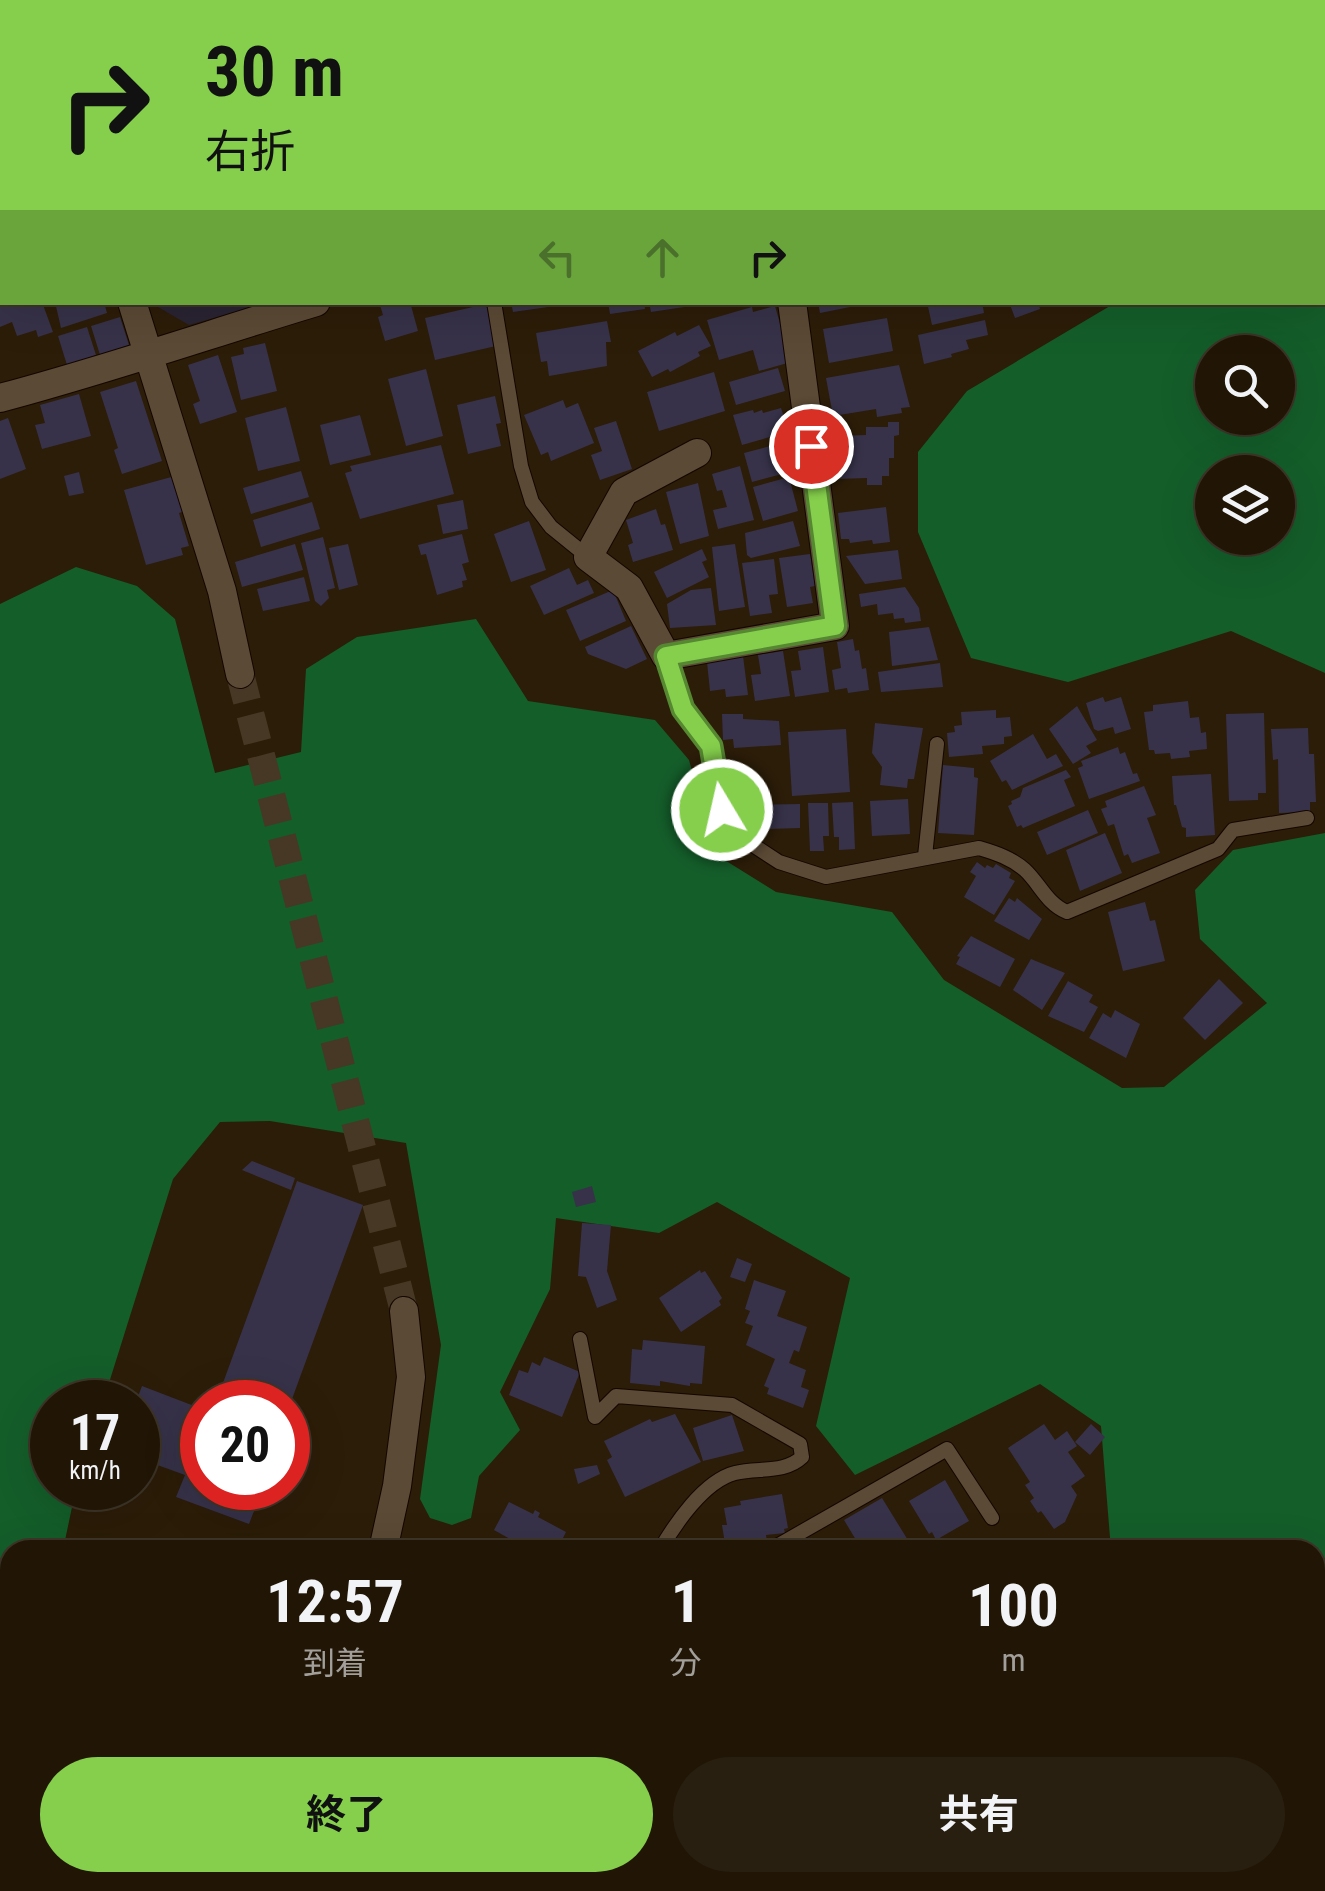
<!DOCTYPE html>
<html lang="ja">
<head>
<meta charset="utf-8">
<style>
	:root { --surface:#211606; --page:#291f10; --text:#f1f3f6; --muted:#a29f9b; --line:#3e3528; --accent:#85cf4c }
	body { margin:0; font-family:"Roboto Condensed","Noto Sans JP",sans-serif; background:var(--page); color:var(--text); height:100vh; display:flex; flex-direction:column; font-size:38px; white-space:nowrap }
	* { box-sizing:border-box; margin:0 }
	p { font-size:32px; color:var(--muted) }
	.icon { flex:none; width:55px; height:55px; fill:none; stroke:currentColor; stroke-width:2; stroke-linecap:round; stroke-linejoin:round }
	.map { position:relative; flex:1; overflow:hidden }
	.sheet { position:absolute; left:0px; top:1540px; width:1325px; height:352px; display:flex; flex-direction:column; background:var(--surface); border-radius:30px 30px 0 0; box-shadow:0 10px 40px #0002,0 0 0 2px var(--line) }
	.sheet>* { flex:none }
	.banner { position:absolute; left:0px; top:0px; width:1325px; height:305px; box-shadow:0 10px 40px #0002,0 0 0 2px var(--line); background:#85cf4c; color:#111; overflow:hidden }
	.tools { position:absolute; left:1195px; top:335px; display:grid; gap:20px }
	.tools a { display:grid; place-items:center; width:100px; height:100px; border-radius:50%; background:var(--surface); box-shadow:0 10px 40px #0002,0 0 0 2px var(--line); font-size:50px }
	.speed { position:absolute; left:30px; top:1380px; display:flex; gap:20px; font-size:50px; font-weight:700; text-align:center }
	.speed>* { display:grid; place-content:center; width:130px; height:130px; border-radius:50%; background:var(--surface); box-shadow:0 10px 40px #0002,0 0 0 2px var(--line); line-height:1 }
	.speed small { font-size:25px; font-weight:400 }
	.speed .limit { border:15px solid #d22; background:#fff; color:#111 }
	.pin { position:absolute; display:grid; place-items:center; width:85px; height:85px; color:#fff; margin:-42px; border:5px solid #fff; border-radius:50%; box-shadow:0 2px 10px #0007 }
	.me { position:absolute; width:110px; margin:-55px; rotate:351deg; stroke-linejoin:round; filter:drop-shadow(0 0 8px #0008) }
	.turn { display:flex; align-items:center; gap:35px; height:210px; padding:0 40px; font-size:45px }
	.turn .icon { width:130px; height:130px; stroke-width:2.5 }
	.turn b { display:block; font-size:70px; line-height:85px }
	.lanes { display:flex; align-items:center; height:95px; padding:0 40px; background:#0003; justify-content:center; gap:50px; direction:ltr }
	.lanes .off { opacity:.35 }
	.eta { display:flex; justify-content:space-evenly; align-items:center; height:170px; text-align:center }
	.eta b { font-size:60px; font-weight:700; line-height:70px }
	.primary-button { display:flex; gap:20px; margin-top:auto; padding:20px 40px }
	.primary-button a { flex:1; height:115px; border-radius:60px; background:var(--accent); color:#111; font-size:40px; font-weight:700; line-height:115px; text-align:center }
	.primary-button a+a { background:var(--page); color:var(--text) }
	.map>svg:first-child { display:block }
	.education { fill:#2a2433 }
	.forest { fill:#145e2a; fill-rule:evenodd }
	.building { fill:#373249 }
	.lines { fill:none; stroke-linecap:round; stroke-linejoin:round }
	.street-tunnel { stroke:#473825; stroke-width:28; stroke-dasharray:28 14; stroke-linecap:butt }
	.lane-casing { stroke:#140600; stroke-width:16 }
	.street-casing { stroke:#140600; stroke-width:30 }
	.secondary-casing { stroke:#140600; stroke-width:32 }
	.lane { stroke:#5b4a35; stroke-width:14 }
	.street { stroke:#5b4a35; stroke-width:28 }
	.secondary { stroke:#5b4a35; stroke-width:30 }
	.route-casing { stroke:#568731; stroke-width:25 }
	.route { stroke:#85cf4c; stroke-width:18 }
</style>
</head>
<body>
<div class="map">
<svg width="1325" height="1891" viewBox="0 0 1325 1891">
	<rect width="100%" height="100%" fill="#2c1d08"/>
	<path class="education" d="M156,303V302L266,303L189,325L158,307Z"/>
	<path class="forest" d="M1323,135H1325V673L1231,631L1068,682L971,658L918,532V452L967,391L1115,303L1322,302ZM1212,352H1278V418H1212ZM1212,472H1278V538H1212Z
		M76,567L137,586L175,619L215,773L301,752L306,669L357,637L476,619L528,701L655,720L689,760L715,854L776,892L892,912L944,980L1122,1088L1164,1087L1267,1003L1200,939L1195,890L1233,850L1325,833V1891H520L517,1883L1315,1882V1550H1111L1101,1426L1040,1384L855,1475L816,1426L850,1278L717,1202L659,1233L556,1218L550,1289L500,1392L520,1430L479,1476L471,1518L452,1525L430,1518L420,1499L441,1345L406,1143L270,1121L220,1122L173,1179L103,1402H52V1488H76L63,1550H10V1749L0,1751V604Z"/>
	<path class="building" d="M0,302H42L53,332L38,337L36,330L17,336L12,322L0,327Z
		M55,302H104L107,313L61,328Z
		M379,302H410L418,331L385,341L378,317L383,315Z
		M511,302H555V306L513,312Z
		M608,302H644L645,309L610,314Z
		M649,302H690L691,306L651,312Z
		M818,302H864L865,304L820,313Z
		M927,302H982L984,313L932,325Z
		M1009,302H1038L1040,309L1015,318Z
		M486,304L496,346L435,360L425,318Z
		M775,306L791,362L759,371L753,350L719,360L707,320L752,307L753,312Z
		M120,317L129,345L100,355L91,326Z
		M887,318L893,351L829,363L823,329Z
		M985,320L988,335L966,340L969,349L951,354L952,357L924,364L918,335Z
		M607,321L611,342H606L607,366L549,376L547,361L541,362L536,333Z
		M699,325L711,346L698,352L700,356L670,372L668,369L652,377L638,351L675,332L677,336Z
		M87,327L96,355L67,365L58,336Z
		M265,343L277,391L241,400L231,357L244,354L243,348Z
		M218,355L237,412L200,424L193,404L200,401L188,365Z
		M899,365L910,407L901,408L902,413L877,417L876,409L833,416L826,378Z
		M778,368L785,391L736,405L729,382Z
		M426,369L443,436L406,446L388,379Z
		M714,372L725,411L659,431L647,392Z
		M136,381L162,461L122,474L114,450L118,448L100,392Z
		M79,394L91,436L42,449L35,425L45,423L40,405Z
		M495,396L501,423L496,424L501,446L468,454L457,405Z
		M563,400L566,408L578,403L594,443L551,461L548,452L541,455L524,415Z
		M286,407L300,461L258,471L245,418Z
		M781,408L784,417L789,415L794,430L742,445L733,415L753,410L754,413L762,410L763,413Z
		M360,415L371,455L330,465L320,425Z
		M8,418L26,469L0,479V421Z
		M616,421L632,469L600,480L591,455L602,451L594,428Z
		M888,422H899V435L894,436V458H889V476H882V485H867V478L836,479L835,474H831L830,442L839,443V436L866,435V427H888Z
		M785,442L791,466L785,468L786,473L752,482L744,453Z
		M441,445L454,494L360,519L345,473L352,471L350,466Z
		M740,466L754,520L718,529L713,510L727,507L722,490L717,491L712,474Z
		M301,471L309,497L251,514L243,488Z
		M79,472L84,493L69,496L64,476Z
		M175,476L185,511L179,513L189,546L181,548L183,555L146,565L124,490Z
		M789,477L798,511L763,521L753,487Z
		M698,483L709,536L680,544L666,492Z
		M463,500L468,529L443,534L437,505Z
		M312,502L320,529L261,547L253,520Z
		M886,507L890,542L873,544L872,540L850,543L849,539H841L838,513Z
		M656,509L661,525L665,524L673,550L633,562L628,545L633,543L626,520Z
		M529,521L546,570L511,582L494,534Z
		M793,521L800,546L751,558L747,555L745,533Z
		M462,534L469,562L462,564L467,580L462,581L463,587L437,595L426,554L421,555L418,545Z
		M323,537L335,588L327,590L329,598L321,606L315,601L301,543Z
		M295,544L303,570L242,587L235,562Z
		M348,544L358,585L339,590L329,548Z
		M735,544L745,607L719,611L712,547Z
		M702,549L707,560L702,562L709,577L667,598L654,572Z
		M898,550L902,579L865,584L846,556Z
		M810,554L815,586L810,587L813,603L787,607L779,558Z
		M774,559L778,594L769,595L772,613L750,616L742,563Z
		M569,568L577,585L588,580L594,593L544,615L530,586Z
		M304,577L310,601L263,611L257,589Z
		M905,587L919,608L921,621L905,623L904,618L894,619L893,613L878,615L877,604L861,607L859,594Z
		M711,588L716,625L670,628L667,604L691,590Z
		M613,590L626,621L580,641L566,610Z
		M631,626L647,659L626,669L588,654L585,647Z
		M929,627L938,660L892,666L889,632Z
		M853,639L855,651L859,650L862,669L866,668L869,690L848,693L847,688L835,690L832,670L841,668L837,642Z
		M823,647L829,692L795,697L791,671L801,670L798,651Z
		M783,651L790,696L755,701L751,675L761,674L758,655Z
		M743,656L748,695L726,697L725,689L710,691L707,662Z
		M940,663L943,687L881,692L878,672Z
		M1103,697L1105,702L1121,697L1131,729L1115,734L1113,727L1098,731L1094,729L1086,703Z
		M1188,701L1190,718L1199,717L1201,733L1206,732L1207,749L1189,751L1190,757L1171,759L1170,753L1155,754L1154,750H1149L1144,712L1153,711V705Z
		M1077,706L1097,740L1086,746L1091,753L1073,764L1049,729Z
		M996,710V718L1010,717L1012,736L1004,737V744L982,746L983,754L949,757L947,733L955,732L954,726L962,725L961,712Z
		M1264,713L1266,793H1258V800L1229,801L1226,714Z
		M722,714H743V719L779,721L781,745L734,748L733,739L723,740Z
		M875,723L923,728L914,779H908L907,788L880,785L882,767L872,753Z
		M1308,728L1309,754H1314L1316,802H1310V812L1279,813L1278,759L1273,760L1271,729Z
		M846,729L850,792L792,796L788,732Z
		M1033,734L1047,759L1056,754L1063,766L1012,790L1006,780L1002,782L990,761Z
		M1118,747L1120,754L1125,752L1133,774L1137,773L1140,781L1089,799L1078,768L1083,766L1081,761Z
		M943,765L974,768V777L978,778L974,835L938,833Z
		M1066,770L1071,777L1064,780L1075,806L1023,828L1021,825L1017,827L1008,806L1012,804L1011,801L1020,797L1023,788Z
		M1211,774L1215,835L1186,837V828L1182,827L1176,805H1174L1172,776Z
		M1144,786L1156,815L1147,818L1160,853L1132,863L1128,854L1124,856L1114,824L1108,826L1101,809L1107,807L1105,801Z
		M908,799L910,834L872,836L870,801Z
		M853,802L855,849L839,850V837H834L832,803Z
		M808,803H828L829,836H823L824,851H810Z
		M800,804V828L768,829V825L753,819V805Z
		M1088,810L1098,833L1047,855L1037,832Z
		M1105,833L1122,873L1080,891L1066,850Z
		M977,862L985,868L987,865L993,868L996,864L1011,873L1009,878L1015,881L994,915L964,897L976,876L970,872Z
		M1009,898L1015,902L1017,898L1042,919L1029,940L994,921Z
		M1145,902L1150,921L1155,920L1165,961L1123,971L1108,912Z
		M971,936L1015,959L1000,987L956,964L960,957L957,956Z
		M1031,959L1065,973L1042,1010L1013,990Z
		M1219,979L1243,1003L1205,1040L1183,1018Z
		M1068,981L1093,995L1089,1002L1098,1007L1084,1032L1048,1016Z
		M1115,1010L1140,1024L1126,1058L1089,1038L1103,1013L1111,1018Z
		M252,1161L295,1178L291,1190L242,1170Z
		M297,1181L363,1205L288,1410V1402H216Z
		M592,1186L596,1202L576,1207L572,1192Z
		M582,1223L611,1225L607,1271L617,1300L597,1308L586,1277L578,1276Z
		M737,1258L752,1264L745,1282L730,1277Z
		M700,1270L701,1273L705,1271L722,1298L719,1301L721,1305L681,1332L659,1298Z
		M754,1280L786,1291L777,1316L807,1327L799,1352L794,1350L789,1363L806,1370L801,1387L809,1390L803,1408L767,1394L769,1388L764,1386L775,1359L746,1345L753,1326L745,1323L750,1311L745,1309Z
		M643,1340L705,1346L702,1384L690,1383V1386L660,1381V1386L630,1383L632,1349L642,1350Z
		M544,1357L580,1372L562,1417L509,1395L519,1370L528,1373L532,1362L540,1366Z
		M142,1386L202,1409V1488H263L249,1524L176,1497L185,1475L138,1458L136,1402Z
		M675,1414L701,1462L625,1497L607,1460L612,1457L604,1441L650,1419L652,1422Z
		M732,1415L744,1451L703,1461L693,1428Z
		M1044,1424L1055,1440L1067,1431L1077,1446L1068,1452L1085,1476L1071,1486L1077,1495L1065,1522L1054,1529L1041,1511L1038,1513L1030,1501L1034,1498L1025,1485L1030,1482L1008,1448Z
		M1091,1424L1105,1437L1090,1455L1075,1442Z
		M597,1465L600,1474L578,1484L574,1469Z
		M945,1480L969,1521L936,1540L932,1532L929,1534L909,1501Z
		M782,1494L788,1528L784,1529L785,1533L766,1535L767,1542L753,1545L754,1550H726L722,1525H727L724,1508L741,1505L740,1501Z
		M882,1498L914,1550H862L844,1520Z
		M509,1502L533,1514L535,1510L540,1513L538,1517L566,1532L557,1550H530L494,1530Z
		M10,1862V1882H142L136,1885L139,1891H10L0,1870Z
		M224,1882H249L247,1884L255,1891H222L219,1887Z
		M317,1882H372V1889L334,1887V1891H307V1886H316Z"/>
	<g class="lines">
		<path class="street-tunnel" d="M240,674L404,1311"/>
		<defs>
			<path id="lane" d="M494,302L521,466L532,502L551,527L588,557
				M666,656L683,709L711,747L721,810L739,836L779,862L826,877L979,848C996,853 1011,858 1025,870C1040,884 1047,904 1067,912L1218,849L1233,830L1307,818
				M925,856L937,744
				M580,1339L595,1417L616,1396L732,1405L800,1444L802,1457C784,1474 758,1467 735,1473C704,1481 675,1524 660,1550
				M770,1550L947,1449L992,1518
				M429,1891L456,1882"/>
			<path id="street" d="M1210,0L1211,2
				M265,2V0
				M1322,117H1325
				M132,302L222,591L240,674
				M0,398C106,370 210,334 316,302
				M697,453L624,492L588,557L629,588L666,656L835,626L792,302
				M383,1550L397,1486L411,1377L404,1311
				M278,1891L281,1882"/>
			<path id="secondary" d="M0,73L2,72"/>
		</defs>
		<use href="#lane" class="lane-casing"/>
		<use href="#street" class="street-casing"/>
		<use href="#secondary" class="secondary-casing"/>
		<use href="#lane" class="lane"/>
		<use href="#street" class="street"/>
		<use href="#secondary" class="secondary"/>
	</g>
	<g class="lines">
		<defs>
			<path id="route" d="M722,810L711,746L683,709L666,656L835,626L811,446"/>
		</defs>
		<use href="#route" class="route-casing"/>
		<use href="#route" class="route"/>
	</g>
</svg>
<div class="tools">
<a><svg class="icon" aria-label="search" viewBox="0 0 24 24"><circle cx="10" cy="10" r="6"/><path d="M15 15l6 6"/></svg></a>
<a><svg class="icon" aria-label="layers" viewBox="0 0 24 24"><path d="M12 4l9 5-9 5-9-5zM3 14l9 5 9-5"/></svg></a>
</div>
<div class="speed"><div>17<small>km/h</small></div><div class="limit">20</div></div>
<div class="pin" style="left:811px;top:446px;background:#d93025"><svg class="icon" aria-label="arrive" viewBox="0 0 24 24"><path d="M6 21V4h12l-3 4 3 4H6"/></svg></div>
<svg class="me" style="left:722px;top:810px" viewBox="-20 -20 40 40"><circle r="17" fill="#85cf4c" stroke="#fff" stroke-width="3"/><path d="M0-11L8 9 0 5-8 9z" fill="#fff"/></svg>
<div class="banner">
<div class="turn"><svg class="icon" aria-label="right" viewBox="0 0 24 24"><path d="M7 20v-9h11M14 6l5 5-5 5"/></svg><div><b>30 m</b>右折</div></div>
<div class="lanes"><svg class="icon off" aria-label="left" viewBox="0 0 24 24"><path d="M17 20v-9H6M10 6l-5 5 5 5"/></svg><svg class="icon off" aria-label="ahead" viewBox="0 0 24 24"><path d="M12 20V5M6 11l6-6 6 6"/></svg><svg class="icon" aria-label="right" viewBox="0 0 24 24"><path d="M7 20v-9h11M14 6l5 5-5 5"/></svg></div>
</div>
<section class="sheet">
<div class="eta">
<div><b>12:57</b><p>到着</p></div>
<div><b>1</b><p>分</p></div>
<div><b>100</b><p>m</p></div>
</div>
<div class="primary-button"><a>終了</a><a>共有</a></div>
</section>
</div>
</body>
</html>
